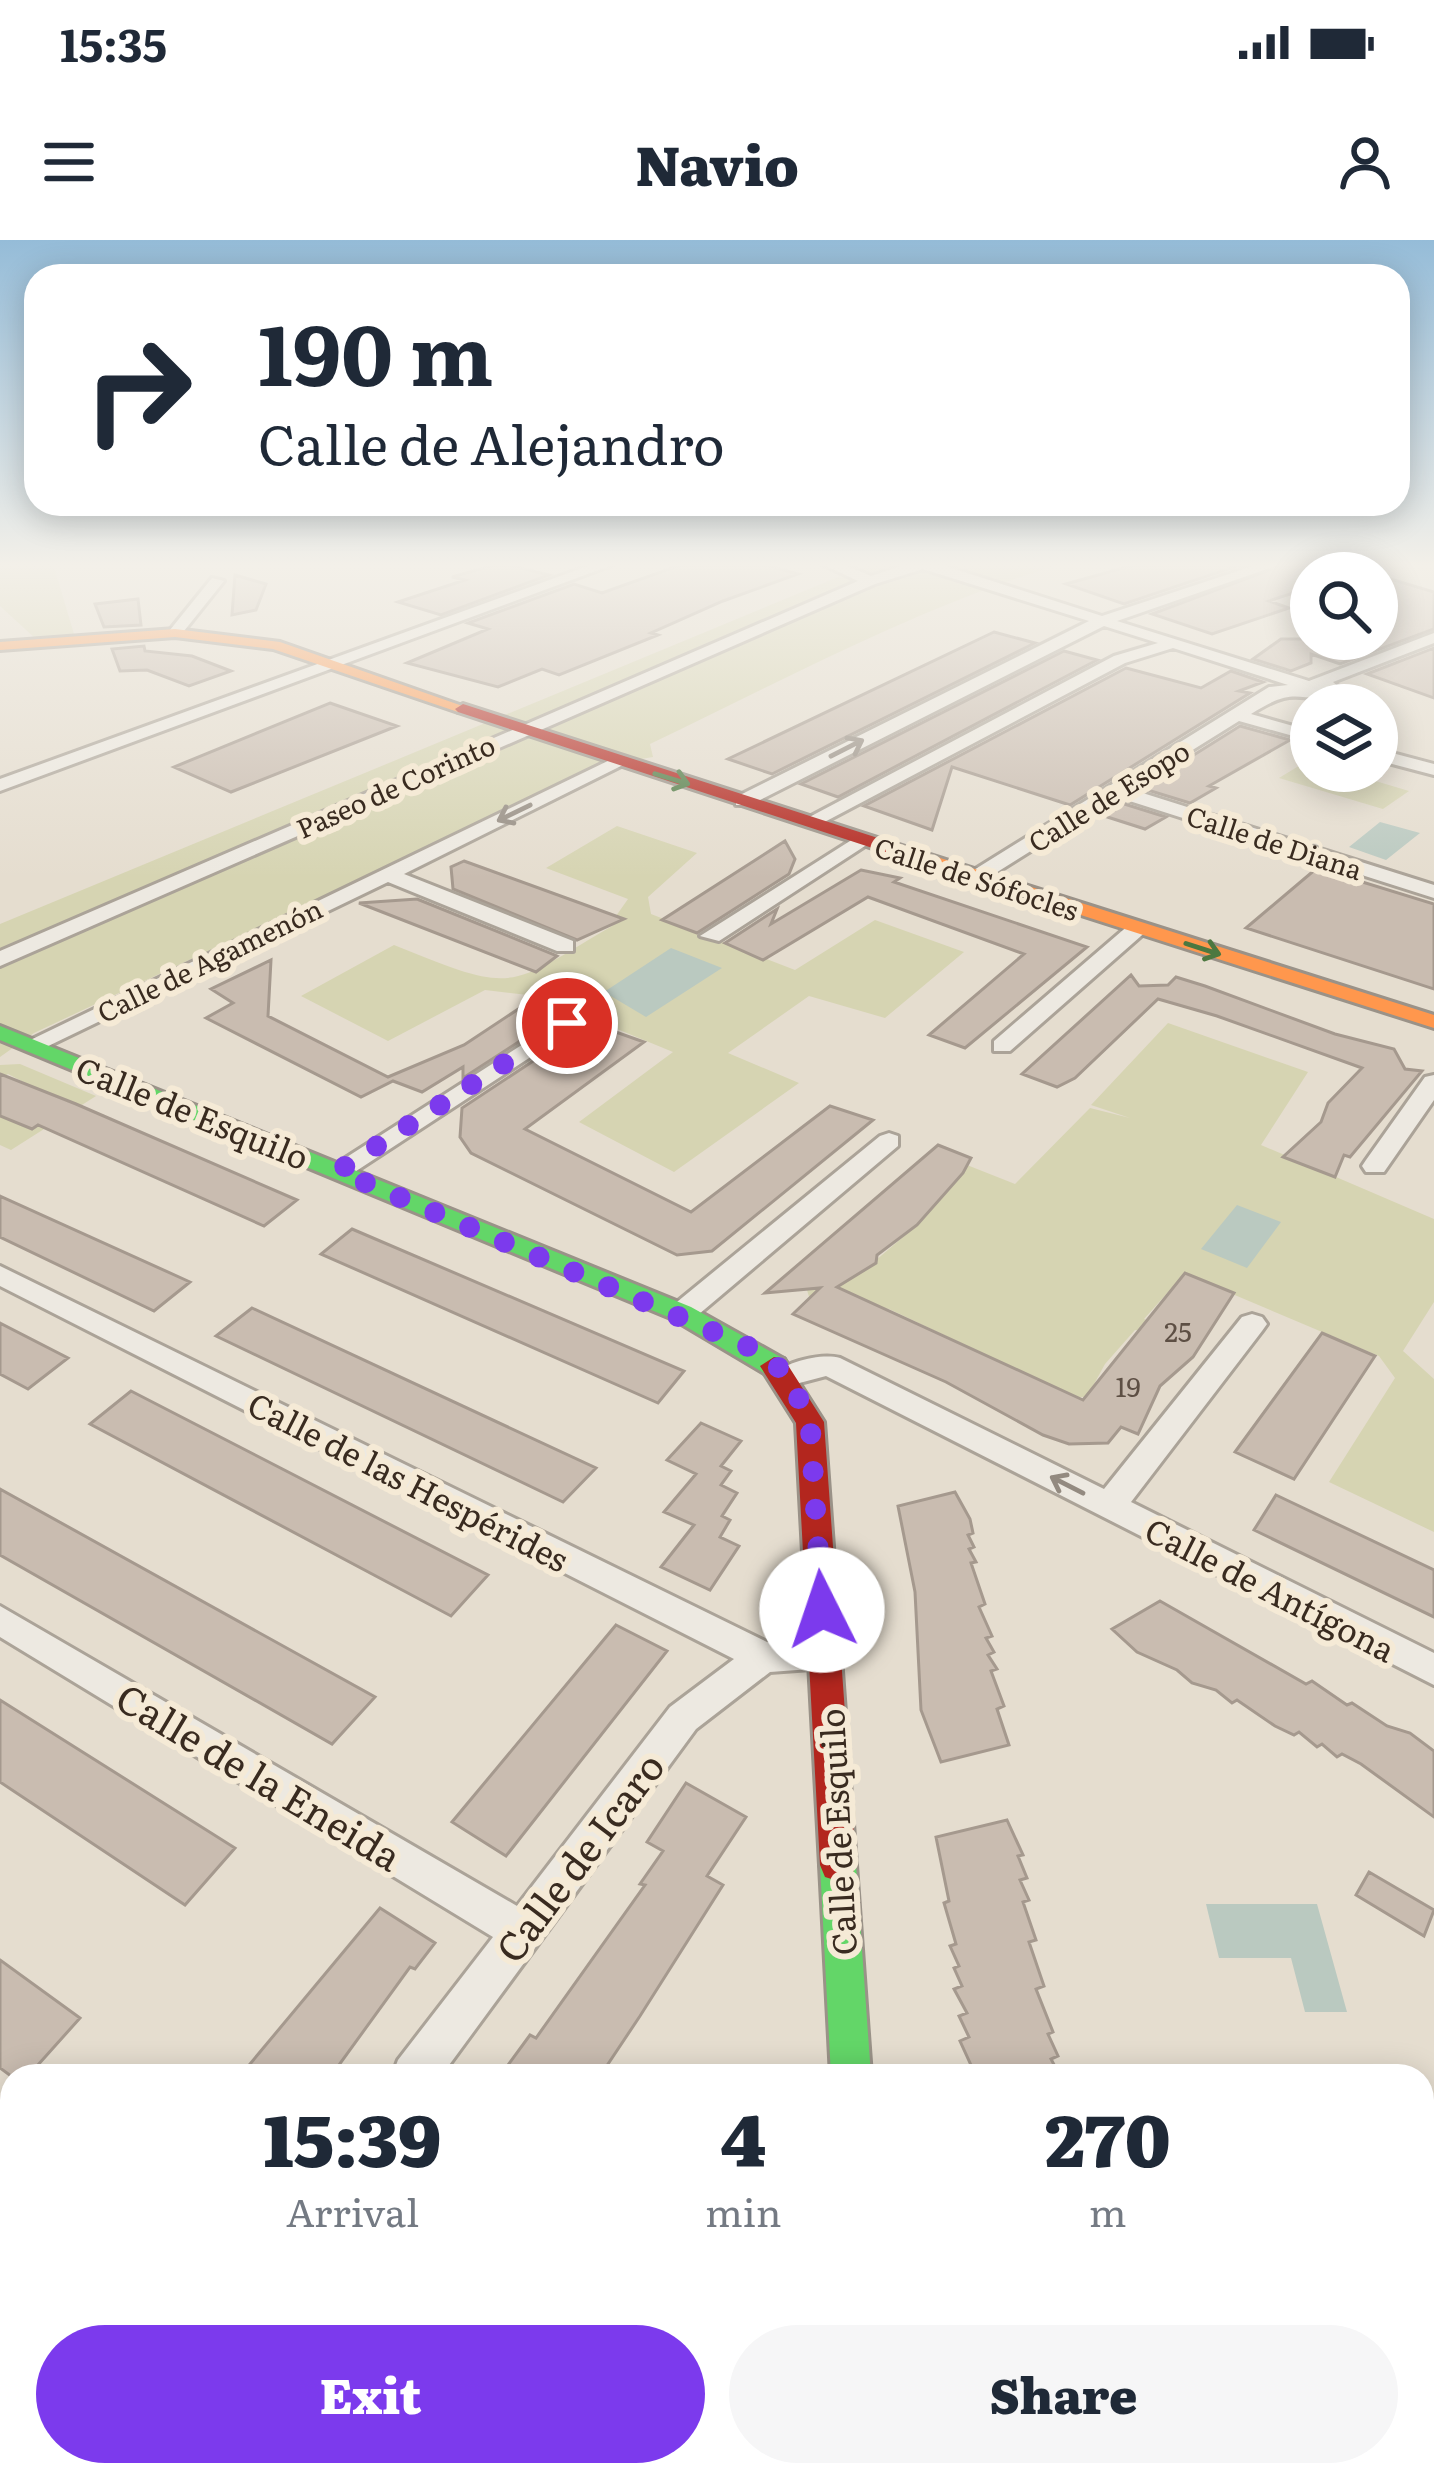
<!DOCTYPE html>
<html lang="en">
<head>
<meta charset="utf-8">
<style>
	:root { --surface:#fff; --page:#f6f6f7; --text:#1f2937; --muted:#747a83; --accent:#7c3aed }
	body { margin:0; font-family:Literata,serif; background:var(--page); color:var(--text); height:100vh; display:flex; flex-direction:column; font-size:45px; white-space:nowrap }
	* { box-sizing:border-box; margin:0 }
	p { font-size:39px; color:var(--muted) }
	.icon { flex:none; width:66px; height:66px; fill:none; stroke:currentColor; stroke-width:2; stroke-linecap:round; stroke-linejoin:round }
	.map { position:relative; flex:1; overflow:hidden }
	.sheet { position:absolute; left:0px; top:1824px; width:1434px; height:423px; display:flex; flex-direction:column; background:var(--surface); border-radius:36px 36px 0 0; box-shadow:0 6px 30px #0003 }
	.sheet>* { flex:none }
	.banner { position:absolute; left:24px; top:24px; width:1386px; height:252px; border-radius:36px; box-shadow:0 6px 30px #0003; background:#fff; color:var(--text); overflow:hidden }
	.controls { position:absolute; left:1290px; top:312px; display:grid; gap:24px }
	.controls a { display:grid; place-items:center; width:108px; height:108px; border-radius:50%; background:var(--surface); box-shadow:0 6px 30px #0003; font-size:60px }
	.pin { position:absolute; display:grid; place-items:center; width:102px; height:102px; color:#fff; margin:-51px; border:6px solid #fff; border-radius:50%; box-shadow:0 3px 12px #0007 }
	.me { position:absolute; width:132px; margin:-66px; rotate:356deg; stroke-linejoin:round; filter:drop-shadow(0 0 9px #0008) }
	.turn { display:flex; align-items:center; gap:42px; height:252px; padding:0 36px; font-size:54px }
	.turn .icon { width:156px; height:156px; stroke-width:2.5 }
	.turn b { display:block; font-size:84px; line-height:102px }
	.eta { display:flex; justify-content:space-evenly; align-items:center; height:204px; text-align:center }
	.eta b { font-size:72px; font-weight:800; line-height:84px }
	.action { display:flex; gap:24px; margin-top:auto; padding:24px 36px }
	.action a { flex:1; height:138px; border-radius:72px; background:var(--accent); color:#fff; font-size:48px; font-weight:800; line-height:138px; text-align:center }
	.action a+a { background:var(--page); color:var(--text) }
	.status { display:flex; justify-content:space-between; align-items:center; height:84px; padding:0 60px; background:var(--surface); direction:ltr }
	.status svg { height:33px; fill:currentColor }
	header { display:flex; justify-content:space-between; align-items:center; height:156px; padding:0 36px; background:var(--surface); font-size:54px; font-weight:800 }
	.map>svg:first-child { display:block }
	.green { fill:#d6d4b2 }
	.water { fill:#bac9c0 }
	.building { fill:#c9bcb0; stroke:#a5998e; stroke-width:3 }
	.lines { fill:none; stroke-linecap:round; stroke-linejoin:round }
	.street-casing { stroke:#aba398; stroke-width:6 }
	.fast-casing { stroke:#9a9288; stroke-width:6 }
	.slow-casing { stroke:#9a9288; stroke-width:6 }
	.jam-casing { stroke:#9a9288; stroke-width:6 }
	.street { fill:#ede9e1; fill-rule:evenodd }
	.fast { fill:#63d668; fill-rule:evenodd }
	.slow { fill:#ff974d; fill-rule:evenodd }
	.jam { fill:#b3261e; fill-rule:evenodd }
	.oneway { stroke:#938a80 }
	.oneway2 { stroke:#4c7840 }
	.route { stroke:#7c3aed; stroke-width:21; stroke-dasharray:0 37.8 }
	.labels { text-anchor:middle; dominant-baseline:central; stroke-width:12; stroke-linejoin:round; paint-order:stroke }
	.far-street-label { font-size:27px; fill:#392b20; stroke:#f5ead6 }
	.number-label { font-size:27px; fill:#5d4f44 }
	.street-label { font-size:33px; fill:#392b20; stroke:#f5ead6 }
	.near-street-label { font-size:39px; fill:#392b20; stroke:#f5ead6 }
</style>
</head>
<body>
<div class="status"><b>15:35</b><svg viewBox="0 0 49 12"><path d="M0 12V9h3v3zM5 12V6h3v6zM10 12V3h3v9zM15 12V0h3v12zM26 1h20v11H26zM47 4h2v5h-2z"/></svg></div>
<header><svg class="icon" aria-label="menu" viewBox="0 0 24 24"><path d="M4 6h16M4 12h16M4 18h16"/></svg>Navio<svg class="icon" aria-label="person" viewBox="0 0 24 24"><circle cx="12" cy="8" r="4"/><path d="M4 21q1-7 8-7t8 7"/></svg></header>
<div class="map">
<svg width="1434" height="2246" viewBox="0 0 1434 2246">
	<rect width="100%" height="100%" fill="#e5ddcf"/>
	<path class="green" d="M0,323H80L54,327L74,394L36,399L0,366Z
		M872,323H1064C919,366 786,439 650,504L653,517L601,526L34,793L0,817V684Z
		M1307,521L1311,531H1342L1409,551L1383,569L1279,538Z
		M617,586L697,613L648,657L651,674L795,730L875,680L964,712L885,778L809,756L728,813L799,843L674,932L579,882L673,812L537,756L485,750L388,801L301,756L394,705C521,757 506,747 619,682L616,676L628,659L546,628Z
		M1168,783L1308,832L1261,905L1434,979V1062L1403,1111L1434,1139V1292L1329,1242L1395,1138L1379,1116L1185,1034L1178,1054L1169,1051L1144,1079L1151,1082L1145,1091L1135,1090L1105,1124L1087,1157H1075L889,1069L810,1060L804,1040L861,1033L917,985L967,925L1015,944L1090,868L1130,878L1091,865Z
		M20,824L96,856L11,910L0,905V863L37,849L8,834L0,839V825Z
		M345,2235H523L533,2246H334Z"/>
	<path class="water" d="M1380,582L1420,593L1386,620L1349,607Z
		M671,708L722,728L646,777L604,752Z
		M1237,965L1281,982L1247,1028L1201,1009Z
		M1206,1664H1317L1347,1772H1305L1291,1718H1219Z"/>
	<path class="building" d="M501,323L549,335L441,375L398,362L465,340L452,337Z
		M686,323H759L798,334L723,361L651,393L658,395L559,435L542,429L498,447L407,423L488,389L468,383L574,344L602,353Z
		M1141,323H1246L1124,364L1066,344Z
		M1288,323H1305L1308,348L1269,361L1289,368L1212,394L1152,374Z
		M235,335L266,344L256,370L232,375Z
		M1377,335L1434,352V389L1340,424L1311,414V423L1291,431L1253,419L1281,399H1377Z
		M138,359L141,385L104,387L95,364Z
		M994,392L1035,403L772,534L728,519Z
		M144,406L145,411L192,416L231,431L189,446L147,430L120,431L112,409Z
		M1434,408V458L1367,434Z
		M1064,411L1097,420L838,557L801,544Z
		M1126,428L1201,448L1231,431L1263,442L1239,451L1250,453L1070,565L952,527L932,590L864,566Z
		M330,463L397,486L231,552L174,527Z
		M1240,486L1290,500L1209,546L1216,548L1190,563L1141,548Z
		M1118,562L1166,577L1145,589L1098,574Z
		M785,601L795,619L789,634L697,693L662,680Z
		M464,621L624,679L577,700L453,649L451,627Z
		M1317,628L1434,664V749L1246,688Z
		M861,630L900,638L894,642L1087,707L965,808L929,795L1024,714L868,657L763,720L725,703L777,669L771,684Z
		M417,659L555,715L557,716L536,732L359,663Z
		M271,720L268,776L388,837L464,805L529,762L562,774L463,838V827L422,852L393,841L361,857L206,778L233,763L211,749Z
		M1131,735L1139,746L1168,745L1176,737L1205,746L1335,794L1394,809L1405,829L1422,831L1350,917L1344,915L1335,937L1283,917L1321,882L1328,863L1362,828L1217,776L1158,759L1075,838L1057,847L1022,834Z
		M582,780L644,802L525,889L691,972L830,866L873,880L712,1011L677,1015L471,913L460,897L462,868L577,792Z
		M0,834L76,864L297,960L264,986L38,885L32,889L0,876Z
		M938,905L971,918L963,933L917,985L877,1015L876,1023L837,1047L1083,1160L1185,1033L1234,1053L1193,1117L1160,1146L1138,1194L1121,1187L1108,1203L1069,1204L1043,1195L946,1142L793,1074L820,1048L765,1053Z
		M0,956L190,1042L154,1071L0,997Z
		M352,989L684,1131L658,1163L321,1014Z
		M252,1068L596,1228L563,1262L216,1096Z
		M0,1083L68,1118L28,1149L0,1134Z
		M1322,1093L1375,1116L1294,1239L1235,1212Z
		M131,1151L488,1335L451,1376L90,1184Z
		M701,1183L741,1201L721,1226L731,1231L721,1245L737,1253L722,1276L730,1280L720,1297L739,1306L710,1350L661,1327L694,1285L664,1272L696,1234L667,1220Z
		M0,1249L375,1457L332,1504L0,1315Z
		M955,1252L970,1279L973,1293L968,1295L974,1307L969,1309L976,1322L971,1323L985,1364L979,1367L992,1396L986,1398L994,1412L988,1415L997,1429L991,1431L1004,1466L997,1469L1009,1505L941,1522L921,1470L915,1352L898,1266Z
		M1276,1255L1434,1330V1377L1254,1290Z
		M1160,1361L1306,1444L1312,1441L1347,1465L1352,1463L1387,1486L1410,1493L1434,1511V1577L1361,1524L1342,1514L1337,1517L1322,1504L1317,1507L1299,1492L1294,1495L1275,1486L1237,1460L1232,1463L1216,1450L1192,1443L1177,1430L1137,1412L1112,1389Z
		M616,1385L667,1411L506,1616L452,1582Z
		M0,1460L235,1608L185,1665L0,1542Z
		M686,1543L746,1577L707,1636L723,1645L640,1776L600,1836H500L530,1795L536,1798L645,1645L640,1644L663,1611L647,1602Z
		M1007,1580L1023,1615L1018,1616L1027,1638L1020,1640L1029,1660L1023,1662L1036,1700L1029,1702L1044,1746L1036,1749L1053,1792L1048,1794L1058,1816L1051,1819L1060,1836H976L960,1801L969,1797L959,1776L967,1773L954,1749L962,1746L954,1728L959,1726L950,1706L956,1704L944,1663L949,1661L936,1597Z
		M1369,1632L1434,1670L1424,1696L1356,1655Z
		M380,1668L435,1703L415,1729L410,1727L331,1836H240Z
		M0,1720L80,1778L28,1836H11L0,1828Z"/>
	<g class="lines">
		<defs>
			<path id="street" d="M596,323L612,325L0,551V539Z
				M820,323H840L871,336L910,323H936L1102,376L1262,323H1284L1117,381L1309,441L1434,393V403L1333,442L1343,451L1341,455C1296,465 1299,443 1251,474L1311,491V501L1239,481L1130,549L1434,645V658L1117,557L983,641H969V633L1269,447L1288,445L1173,408L1125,423L817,586L800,582L1114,416L1158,403L1104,386L750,565H736V557L1089,381L923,329L875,344L0,726V711L858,341Z
				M212,338L224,341L180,396H170V390Z
				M1377,509L1434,524V535L1377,520Z
				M614,518L629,522L404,634L573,701V711H557L388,642L40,810L32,812L20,805Z
				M861,594L868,596V604L719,701L700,696Z
				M1130,684L1149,689L1010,811H994V801Z
				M567,776L579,783L575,788L347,937L338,939L325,931Z
				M1434,835V860L1384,932H1366L1362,926L1366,920L1425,837Z
				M889,893L898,896V906L692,1080H672L668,1073L672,1066L880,896Z
				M0,1026L767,1402L838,1407L843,1417L838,1427L770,1432L696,1489L441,1836H392L398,1820L493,1697L0,1397V1366L517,1666L670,1467L734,1419L0,1046Z
				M1252,1074L1262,1077L1267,1084L1262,1091L1131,1262L1434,1413V1445L826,1136L788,1146L773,1136C784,1122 821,1113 840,1118L1104,1249L1242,1077Z
				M847,2235H899L900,2246H848Z"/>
			<path id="fast" d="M0,786L691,1067L784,1119L788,1126L784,1133H764L673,1079L0,800Z
				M838,1609L851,1613L856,1625L871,1836H831L820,1625L825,1613Z"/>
			<path id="slow" d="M175,389L280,402L471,469L458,472L273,409L175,397L0,410V402Z
				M906,611H918L1434,775V788L906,619Z"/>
			<path id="jam" d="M463,464L918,611L921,615L906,619L458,472L455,469Z
				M774,1117L784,1119L824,1182L856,1625L851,1637L838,1641L825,1637L820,1625L796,1183L760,1126Z"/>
		</defs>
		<use href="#street" class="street-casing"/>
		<use href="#fast" class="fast-casing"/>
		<use href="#slow" class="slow-casing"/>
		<use href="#jam" class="jam-casing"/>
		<use href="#street" class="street"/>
		<use href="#fast" class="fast"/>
		<use href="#slow" class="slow"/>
		<use href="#jam" class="jam"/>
	</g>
	<defs><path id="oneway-shaft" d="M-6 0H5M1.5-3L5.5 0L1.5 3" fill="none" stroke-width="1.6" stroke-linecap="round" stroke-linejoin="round" transform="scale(3)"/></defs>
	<g class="oneway">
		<use href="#oneway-shaft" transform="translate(847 508) rotate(-27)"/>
		<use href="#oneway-shaft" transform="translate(514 573) rotate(154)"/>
		<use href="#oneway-shaft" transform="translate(1067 1245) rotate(-153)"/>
	</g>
	<g class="oneway2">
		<use href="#oneway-shaft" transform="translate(672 539) rotate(17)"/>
		<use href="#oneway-shaft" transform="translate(1203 709) rotate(18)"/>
	</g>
	<linearGradient id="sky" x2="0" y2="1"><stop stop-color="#95bcd8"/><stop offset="0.51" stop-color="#f3f0e9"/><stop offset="1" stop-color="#f3f0e9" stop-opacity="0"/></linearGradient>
	<rect width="1434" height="638" fill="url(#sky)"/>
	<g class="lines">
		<path class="route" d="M567,783L338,931L761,1112L788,1136L810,1182L822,1370"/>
	</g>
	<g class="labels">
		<g class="far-street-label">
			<text transform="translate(395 545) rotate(-24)">Paseo de Corinto</text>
			<text transform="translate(1108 555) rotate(-32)">Calle de Esopo</text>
			<text transform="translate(1275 601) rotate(18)">Calle de Diana</text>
			<text transform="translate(977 637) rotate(18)">Calle de Sófocles</text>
			<text transform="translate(209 719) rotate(-26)">Calle de Agamenón</text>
		</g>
		<g class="number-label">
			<text x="1178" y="1090">25</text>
			<text x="1128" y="1145">19</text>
		</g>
		<g class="street-label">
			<text transform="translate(193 871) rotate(22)">Calle de Esquilo</text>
			<text transform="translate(409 1240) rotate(27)">Calle de las Hespérides</text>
			<text transform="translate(1271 1348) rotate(27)">Calle de Antígona</text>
			<text transform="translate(836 1592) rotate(-93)">Calle de Esquilo</text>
		</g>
		<g class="near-street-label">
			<text transform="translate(260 1535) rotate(31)">Calle de la Eneida</text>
			<text transform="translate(578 1616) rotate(-53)">Calle de Icaro</text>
		</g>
	</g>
</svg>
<div class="controls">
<a><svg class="icon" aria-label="search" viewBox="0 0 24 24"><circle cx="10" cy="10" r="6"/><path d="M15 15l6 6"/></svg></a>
<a><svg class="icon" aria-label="layers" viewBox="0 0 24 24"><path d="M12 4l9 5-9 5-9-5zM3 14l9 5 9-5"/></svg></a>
</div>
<div class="pin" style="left:567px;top:783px;background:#d93025"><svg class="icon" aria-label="arrive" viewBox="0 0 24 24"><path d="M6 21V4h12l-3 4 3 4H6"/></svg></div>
<svg class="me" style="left:822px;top:1370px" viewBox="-20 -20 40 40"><circle r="19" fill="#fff"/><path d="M0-13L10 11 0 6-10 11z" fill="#7c3aed"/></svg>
<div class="banner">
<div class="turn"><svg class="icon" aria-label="right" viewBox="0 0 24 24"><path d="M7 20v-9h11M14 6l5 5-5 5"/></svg><div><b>190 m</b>Calle de Alejandro</div></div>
</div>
<section class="sheet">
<div class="eta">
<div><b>15:39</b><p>Arrival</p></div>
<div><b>4</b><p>min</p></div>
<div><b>270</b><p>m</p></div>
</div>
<div class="action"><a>Exit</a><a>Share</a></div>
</section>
</div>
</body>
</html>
